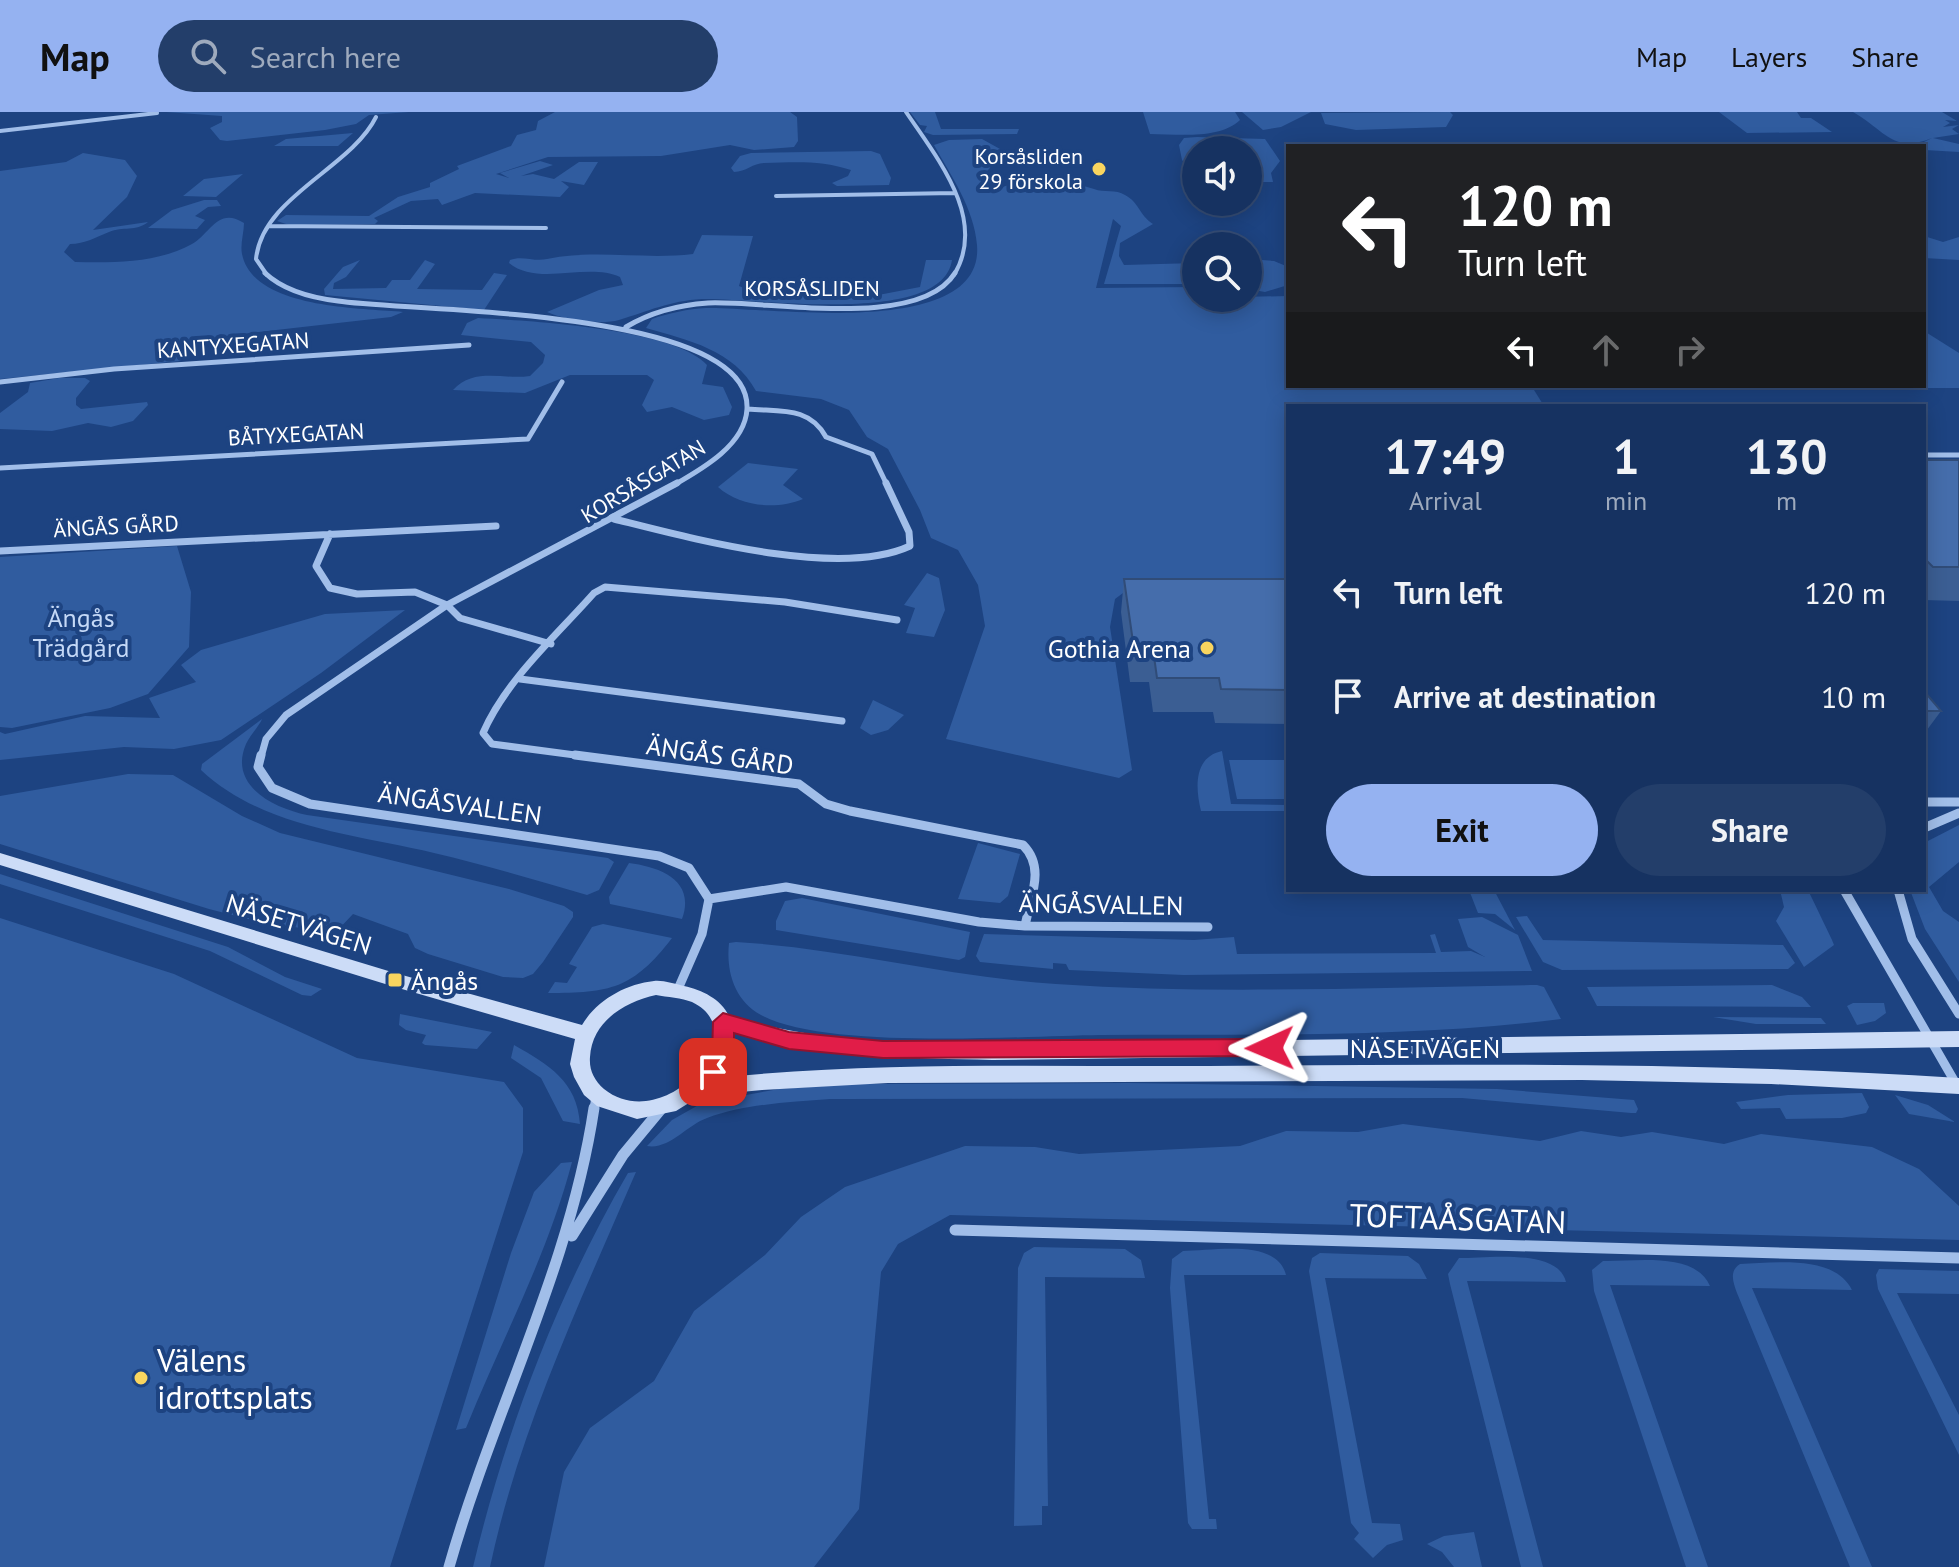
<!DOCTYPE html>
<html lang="en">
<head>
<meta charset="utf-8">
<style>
	:root { --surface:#163261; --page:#233e6a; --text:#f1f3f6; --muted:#9eaabd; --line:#354d76; --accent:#95b2f1 }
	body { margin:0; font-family:"PT Sans",sans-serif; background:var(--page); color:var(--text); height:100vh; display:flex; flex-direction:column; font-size:30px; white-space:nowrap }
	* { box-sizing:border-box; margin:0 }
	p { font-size:26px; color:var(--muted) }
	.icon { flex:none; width:44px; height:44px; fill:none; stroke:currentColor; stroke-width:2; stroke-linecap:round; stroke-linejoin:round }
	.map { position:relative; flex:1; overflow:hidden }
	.details { position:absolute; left:1286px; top:292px; width:640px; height:488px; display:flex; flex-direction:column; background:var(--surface); border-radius:0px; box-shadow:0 4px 20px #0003,0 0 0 2px var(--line) }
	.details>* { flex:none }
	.banner { position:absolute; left:1286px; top:32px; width:640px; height:244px; border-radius:0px; box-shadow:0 4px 20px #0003,0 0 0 2px var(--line); background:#202124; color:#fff; overflow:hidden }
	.fabs { position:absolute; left:1182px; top:24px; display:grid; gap:16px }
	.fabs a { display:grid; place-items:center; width:80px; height:80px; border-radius:50%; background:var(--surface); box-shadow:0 4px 20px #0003,0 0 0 2px var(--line); font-size:40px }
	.pin { position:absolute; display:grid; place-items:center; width:68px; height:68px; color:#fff; margin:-34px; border-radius:16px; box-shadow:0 4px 12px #0006 }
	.me { position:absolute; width:88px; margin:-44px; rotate:269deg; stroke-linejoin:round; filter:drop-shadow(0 0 6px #0008) }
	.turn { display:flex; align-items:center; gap:28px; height:168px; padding:0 40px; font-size:36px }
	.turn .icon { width:104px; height:104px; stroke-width:2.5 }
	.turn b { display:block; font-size:56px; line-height:68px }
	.lanes { display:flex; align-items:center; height:76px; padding:0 40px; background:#0003; justify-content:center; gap:40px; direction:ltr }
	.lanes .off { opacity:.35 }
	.eta { display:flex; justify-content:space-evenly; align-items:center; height:136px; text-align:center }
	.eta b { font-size:48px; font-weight:700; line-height:56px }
	.action { display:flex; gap:16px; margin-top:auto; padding:16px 40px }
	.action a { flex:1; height:92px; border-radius:48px; background:var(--accent); color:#111; font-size:32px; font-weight:700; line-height:92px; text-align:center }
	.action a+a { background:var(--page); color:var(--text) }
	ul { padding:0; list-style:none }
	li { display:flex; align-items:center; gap:24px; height:104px; padding:0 40px }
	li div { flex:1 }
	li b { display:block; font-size:30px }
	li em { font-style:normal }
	header { display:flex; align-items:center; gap:48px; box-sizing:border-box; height:112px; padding:0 40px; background:var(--accent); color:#111 }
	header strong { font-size:38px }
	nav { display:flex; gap:44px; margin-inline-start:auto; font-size:28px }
	.search { width:560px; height:72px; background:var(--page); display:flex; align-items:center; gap:20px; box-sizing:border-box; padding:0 28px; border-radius:44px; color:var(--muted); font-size:30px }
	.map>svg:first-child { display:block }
	.green { fill:#305c9f }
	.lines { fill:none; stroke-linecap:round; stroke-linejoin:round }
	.street-far4 { stroke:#a1bee9; stroke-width:4 }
	.street-far3 { stroke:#a1bee9; stroke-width:5 }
	.street-far2 { stroke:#a1bee9; stroke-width:7 }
	.street-far1 { stroke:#a1bee9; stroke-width:9 }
	.street { stroke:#a1bee9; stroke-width:11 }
	.secondary { fill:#ccdcf7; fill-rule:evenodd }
	.wall { fill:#3b5e93 }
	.building { fill:#456dab; stroke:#304c78; stroke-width:2 }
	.route { fill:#e11d48; stroke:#92132f; stroke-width:2 }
	.poi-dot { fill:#f9d55f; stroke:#1d4381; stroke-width:3 }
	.labels { text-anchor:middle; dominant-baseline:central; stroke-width:8; stroke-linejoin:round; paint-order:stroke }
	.far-poi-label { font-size:22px; fill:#fff; stroke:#1d4381; text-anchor:end }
	.far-street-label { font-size:22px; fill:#fff; stroke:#1d4381 }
	.park-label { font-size:26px; fill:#c5d9f7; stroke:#1d4381 }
	.poi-label { font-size:26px; fill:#fff; stroke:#1d4381; text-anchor:end }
	.street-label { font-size:26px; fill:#fff; stroke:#1d4381 }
	.near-street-label { font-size:32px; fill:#fff; stroke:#1d4381 }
	.near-poi-label { font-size:32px; fill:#fff; stroke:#1d4381; text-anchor:start }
</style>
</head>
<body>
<header>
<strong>Map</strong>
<div class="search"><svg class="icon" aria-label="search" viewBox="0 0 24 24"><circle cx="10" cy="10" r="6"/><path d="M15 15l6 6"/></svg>Search here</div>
<nav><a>Map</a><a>Layers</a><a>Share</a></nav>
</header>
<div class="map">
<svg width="1959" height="1455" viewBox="0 0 1959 1455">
	<rect width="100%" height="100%" fill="#1d4381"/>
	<path class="green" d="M166,0H409L369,3L356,12L325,18L227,29L220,28L210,16L222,10V4Z
		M555,0H790L797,5L798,29L794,35L754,38L730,33L661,44L548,45L496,62L509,66L500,61L540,49L553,53L521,64L533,62L554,67L579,50H598L584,73L561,69L569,75L560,85L475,81L442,93L438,87L411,89L374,106L378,109L375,112L289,113L277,109L286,103L369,104L398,85L430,75V71L459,57L457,54L511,34L517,23L536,18L538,9Z
		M910,0H935L941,17H1019L1017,22L933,23L924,20L927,14L920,13Z
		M1143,0H1235L1240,8C1219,28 1177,22 1150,22Z
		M1242,0H1311L1281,15L1263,18Z
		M1450,0L1453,3L1446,15L1356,18L1325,12L1321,1Z
		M1719,0H1797L1801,6H1811L1832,20L1747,21Z
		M1853,0H1942L1957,9L1945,8L1950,11L1943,15L1959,13L1952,17L1959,22L1933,26L1959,32V40L1925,38L1924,34H1916L1932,26C1893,42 1886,19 1853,0Z
		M353,21L338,34H274L286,27Z
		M1197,25L1265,27L1280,49L1271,61L1273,70H1248V38H1196V64L1182,48L1179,33L1184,26Z
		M982,27L1000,37L997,48L981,66L987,75C1008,79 1012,67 1027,66C1049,64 1074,71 1094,77C1104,81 1116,77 1125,83C1139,90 1139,103 1153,112L1120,131L1119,144L1124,153L1196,151V172H1104L1121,114L1113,107L1096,176L1196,175V186L1288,184V274H1494L1497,277L1534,278L1544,294H1288V481L1127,478L1115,487L1110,515L1132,658L1119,666L946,627L985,514L978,473L958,438L931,426L920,398L888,337L867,325L849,298L821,287L756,279C734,238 688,228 646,216L652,207C669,201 688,197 706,196C760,194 985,230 977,133C974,96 951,64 934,33L949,28Z
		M871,39L880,42L891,66L889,73L837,74L832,71L848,64L851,58C821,48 796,50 764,51C753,51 746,60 734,60L731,56L740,44L751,41Z
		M83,41L125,48L137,64L127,85L93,118L148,110C136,120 123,114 109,120C96,125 85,132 70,132L64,140L75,150C113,151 158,151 192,132C210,122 218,94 244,111C244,121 240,132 242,142C253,197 360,196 403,200L391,205L233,223L208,229L180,249L0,267V59L66,50Z
		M243,62L216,85L183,84L204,67Z
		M204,88H217L221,94L208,95L195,104L205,108L197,117L148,116L172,98Z
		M702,123L753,124L739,174L753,180L868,185L920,175L926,148H952C942,216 751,185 702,187C669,189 649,199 619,208C601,213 564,208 547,200L599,178L623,173L620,165C587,150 538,175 509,151L510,148C522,143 534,150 547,147C595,137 644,148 693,142Z
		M1924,124L1943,130L1959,125V148L1924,146Z
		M1248,147L1274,149L1286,154L1288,173L1265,180L1248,177Z
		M360,148L346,165L334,171L333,177L386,176L392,168H410L425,148L435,152L417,177L482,178L494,161L507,163L484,198L325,183L324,177L343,155Z
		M478,206C528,209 673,216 707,253L702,272L723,275L732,295L729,303L704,308L672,295L647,300L642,293L654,268L647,263H570L525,281L453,278C474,255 503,268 530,264L543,251L545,243L531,230L461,223L467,211Z
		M1924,219L1959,241V276H1881L1924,274Z
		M59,266H85L90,269L76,286V293L81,297L147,290L148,293L133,309L111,315L88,311L52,319L0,317V301L28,280L30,271Z
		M748,351L798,357L783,373L803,387C777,398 740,395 718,375Z
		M177,434L191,480L189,535L148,582L110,596L12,616L0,615V445Z
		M927,461L939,466L945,498L934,525L906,521L915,496L904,493Z
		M405,498L321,561L221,628L174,637L124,635L0,648V620L5,622L85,604L160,606L149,586L196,570L181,553L201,538L325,502Z
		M873,588L904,603L888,618L871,623L860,616Z
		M262,607C260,613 250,623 246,632C228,674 274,696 307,703L608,746L614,750L599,778L587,783C536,768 485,753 434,741C354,722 263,716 201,658L202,652Z
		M1222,639L1231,692L1288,693V699H1201C1195,675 1194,645 1222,639Z
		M1229,648H1288V687H1237Z
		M128,662L173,663L242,704L280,721L509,777L564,794L573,800V805L543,850L533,862L523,866L503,865L428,842L415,836L408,822L353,802L335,821L260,810L209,797L0,732V684Z
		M1959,713V750L1929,775L1943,799L1959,810V870L1925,817L1910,778H1924V731Z
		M978,731L1020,742L1008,784L1000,791L958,787Z
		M629,751C660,755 696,768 682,807L610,792L609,785Z
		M0,762L228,835L285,865L322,877L311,884L302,883L210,839L0,772Z
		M1469,778H1494L1515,818L1495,802L1478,801Z
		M1780,778H1808L1832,828L1834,833L1804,855L1776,809L1784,795Z
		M802,786L970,820L965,845L959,848L776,818V809L785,789Z
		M1527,804L1543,828L1783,833L1795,851L1788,857L1562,858L1543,850L1516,805Z
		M1482,805L1518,823L1532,859L1184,863L1069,858L1066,852L1053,851V857L980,850L976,844L984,822L1194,828L1234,825L1237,842L1436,841L1430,823L1435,822L1441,840L1471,839L1485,845L1468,835L1458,807Z
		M0,806L174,862L357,946L504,970L523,996V1040L390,1455H0Z
		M603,812L672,826C633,877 610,881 548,881L555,870L567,871L577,855L569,852L592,815Z
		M736,830C843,836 948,865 1056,872C1216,883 1377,875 1537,873L1544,875L1561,907C1409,926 1253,922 1100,923C1022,924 825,938 761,903C734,888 726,859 729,831Z
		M1772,873L1802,885L1811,895L1597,894L1587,875Z
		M1853,891H1884L1886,901L1875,909L1857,913L1847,894Z
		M400,902L492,920L477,937L425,933L422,931L426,923L406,918L399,913Z
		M1713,905L1821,906L1826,912H1756Z
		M514,933C549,953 577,969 580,1012L563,1009L541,966L511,946Z
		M1129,971L1497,977L1634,988L1638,997L1636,1001H1631L1462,986L830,987C790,990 745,992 707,1006C687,1013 669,1038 647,1034L672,1008L702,991L779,977L854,972Z
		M1862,981L1869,995L1866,1001L1842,1006L1786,1007L1780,996L1741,997L1736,990L1788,983Z
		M1895,983L1928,993L1955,1010L1909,1002Z
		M1403,1012L1540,1029L1581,1019L1621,1025L1652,1020L1724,1032L1761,1022L1872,1035L1919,1057L1959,1094V1128L950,1103L898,1132L881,1160L859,1397L814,1455H544L564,1360L590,1316L654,1269L694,1199L765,1143L801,1105L845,1075L965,1034L1035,1035L1079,1042L1240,1034L1286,1019L1358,1020Z
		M572,1050C548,1142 502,1227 466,1316L456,1318L511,1141L534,1080L561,1051Z
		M636,1060C581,1188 519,1318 490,1455H473C505,1320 558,1181 628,1061Z
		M1034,1135L1125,1137L1141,1148L1145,1166L1045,1165L1048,1394H1042V1413L1014,1414L1018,1156L1024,1141Z
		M1183,1139C1213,1139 1277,1126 1286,1163H1184L1209,1407H1216L1217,1417H1192L1188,1411L1170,1176L1172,1147Z
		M1320,1141L1408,1144L1419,1152L1427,1167L1325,1166L1372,1411L1400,1412L1403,1428L1387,1433L1373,1446L1354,1427L1359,1421L1351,1411L1309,1159L1312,1146Z
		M1459,1146C1487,1146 1558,1136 1566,1170L1467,1169L1543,1455H1521L1450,1172L1448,1162Z
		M1603,1149C1634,1150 1695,1139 1710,1174L1610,1173L1708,1455H1686L1594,1179L1592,1158Z
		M1740,1152C1775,1151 1834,1142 1852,1178L1752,1176L1872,1455H1850L1737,1181C1733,1170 1729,1159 1740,1152Z
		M1879,1157L1959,1159V1182L1897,1181L1959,1303V1343L1878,1177L1876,1163Z
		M1474,1420L1482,1455H1454L1442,1440L1427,1432L1444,1424Z"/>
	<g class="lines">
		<path class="street-far4" d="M906,0C937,46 988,107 954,163
			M0,19L157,1
			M776,84L955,81
			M268,114L546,116
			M267,163L256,147C262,85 351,56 376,5"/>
		<path class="street-far3" d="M265,161C283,178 313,186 338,189C407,200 752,195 747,297C745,333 702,357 674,373
			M626,215C651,200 678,193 708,191C766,188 919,219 955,161
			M0,270L114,257L469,233
			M748,297C780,300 809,294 826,325L872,342L887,373
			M1924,343H1959
			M0,356L528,327L562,270"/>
		<path class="street-far2" d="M614,407C690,426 839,467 910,434L909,420L886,371
			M330,422L316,454L330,476L357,482L415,480L447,493L460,506L551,532
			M0,439L496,414
			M520,567L842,609
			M261,645L266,627L286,603L447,493L677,371
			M590,645L492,632L483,621C506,568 556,524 594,481L605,475L785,490L897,508"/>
		<path class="street-far1" d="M261,643L258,655L272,676L310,692L659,744L689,756L709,787L702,822L678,877
			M575,643L799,672L826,692L850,699L1023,733C1046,756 1030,786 1025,814
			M1924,690H1959
			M1924,716L1959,701
			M1844,778L1959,977
			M1898,778L1912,827L1959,902
			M709,787L786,775L979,810L1025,814L1208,815
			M594,998L596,984
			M661,998L663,995"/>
		<path class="street" d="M955,1118L1959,1146
			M572,1124L623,1043L662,996
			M449,1455C493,1300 570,1156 594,996"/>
		<path class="secondary" d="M0,741L395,861L582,913C596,889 625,872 654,869C663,868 675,872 684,874C702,878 721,887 729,904C815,930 903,931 992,932L1959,919V935L992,948C904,946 817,946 732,920C735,935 725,955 716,966C880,949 1045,955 1209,954C1460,952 1709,950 1959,966V982L1771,972L1582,968L888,971L762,978L700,984L676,999L637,1007L597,994L584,983L574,965L570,952L575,927L395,875L0,753ZM656,883C667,885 682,886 692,890C758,921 664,1025 604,977C594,968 589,958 590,945C592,909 625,890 656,883Z"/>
	</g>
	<path class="wall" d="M1924,346L1926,348H1959V489L1924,488Z
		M1124,467H1288V612L1215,611L1213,600H1153L1149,570H1130L1121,500Z
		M1924,579L1941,599L1924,622Z"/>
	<path class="building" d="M1924,346L1926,348H1959V455H1933L1924,446Z
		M1124,467H1288V578L1221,577L1219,566H1157L1153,537H1134Z
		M1924,579L1941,599H1924Z"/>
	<path class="route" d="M723,901L789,920L883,929L1270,927L1278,929L1281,936L1278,942L1270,944L883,946L789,937L734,921V943L721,967H706L703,960L712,942L713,910Z"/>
	<g class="poi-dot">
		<circle cx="1099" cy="57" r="8"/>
		<circle cx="1207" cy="536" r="8"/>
		<rect x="387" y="860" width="16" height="16" rx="4"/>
		<circle cx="141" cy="1266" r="8"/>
	</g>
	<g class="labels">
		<g class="far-poi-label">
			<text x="1083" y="44">Korsåsliden<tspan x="1083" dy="25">29 förskola</tspan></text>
		</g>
		<g class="far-street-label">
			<text x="812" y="176">KORSÅSLIDEN</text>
			<text transform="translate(233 233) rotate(-4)">KANTYXEGATAN</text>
			<text transform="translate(296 322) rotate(-3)">BÅTYXEGATAN</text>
			<text transform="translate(643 369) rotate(-31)">KORSÅSGATAN</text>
			<text transform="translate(116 414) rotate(-3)">ÄNGÅS GÅRD</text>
		</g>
		<g class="park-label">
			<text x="81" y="505">Ängås<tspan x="81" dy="30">Trädgård</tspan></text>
		</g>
		<g class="poi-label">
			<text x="1191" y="536">Gothia Arena</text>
			<text x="411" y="868" text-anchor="start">Ängås</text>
		</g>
		<g class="street-label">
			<text transform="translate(720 643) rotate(8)">ÄNGÅS GÅRD</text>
			<text transform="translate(460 692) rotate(8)">ÄNGÅSVALLEN</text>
			<text transform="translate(1101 792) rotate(1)">ÄNGÅSVALLEN</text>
			<text transform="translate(299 812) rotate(17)">NÄSETVÄGEN</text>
			<text x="1425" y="936">NÄSETVÄGEN</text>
		</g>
		<g class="near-street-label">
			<text transform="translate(1458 1106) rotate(2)">TOFTAÅSGATAN</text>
		</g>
		<g class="near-poi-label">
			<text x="157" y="1248">Välens<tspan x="157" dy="37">idrottsplats</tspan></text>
		</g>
	</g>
</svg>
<div class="fabs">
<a><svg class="icon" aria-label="sound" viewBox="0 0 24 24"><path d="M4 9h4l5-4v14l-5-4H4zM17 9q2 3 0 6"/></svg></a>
<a><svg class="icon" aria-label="search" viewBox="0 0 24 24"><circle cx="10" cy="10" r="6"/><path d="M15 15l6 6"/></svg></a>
</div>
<div class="pin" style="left:713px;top:960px;background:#d93025"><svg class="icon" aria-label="arrive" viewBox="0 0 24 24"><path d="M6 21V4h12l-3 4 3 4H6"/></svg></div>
<svg class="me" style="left:1270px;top:936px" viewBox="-20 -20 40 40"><path d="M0-17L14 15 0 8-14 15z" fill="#e11d48" stroke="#fff" stroke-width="4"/></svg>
<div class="banner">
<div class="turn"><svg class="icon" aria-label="left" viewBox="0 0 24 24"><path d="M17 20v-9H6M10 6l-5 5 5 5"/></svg><div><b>120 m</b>Turn left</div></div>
<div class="lanes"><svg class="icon" aria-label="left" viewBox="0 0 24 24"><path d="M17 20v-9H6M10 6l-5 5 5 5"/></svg><svg class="icon off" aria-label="ahead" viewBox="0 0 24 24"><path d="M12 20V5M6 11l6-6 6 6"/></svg><svg class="icon off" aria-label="right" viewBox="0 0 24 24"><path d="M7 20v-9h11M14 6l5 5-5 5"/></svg></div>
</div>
<section class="details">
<div class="eta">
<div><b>17:49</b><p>Arrival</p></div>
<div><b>1</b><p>min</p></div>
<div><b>130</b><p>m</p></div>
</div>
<ul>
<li><svg class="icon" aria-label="left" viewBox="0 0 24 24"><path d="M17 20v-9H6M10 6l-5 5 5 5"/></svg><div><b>Turn left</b></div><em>120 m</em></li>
<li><svg class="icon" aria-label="arrive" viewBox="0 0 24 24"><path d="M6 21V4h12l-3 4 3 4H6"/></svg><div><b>Arrive at destination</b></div><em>10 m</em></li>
</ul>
<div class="action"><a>Exit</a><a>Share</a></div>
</section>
</div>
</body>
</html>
